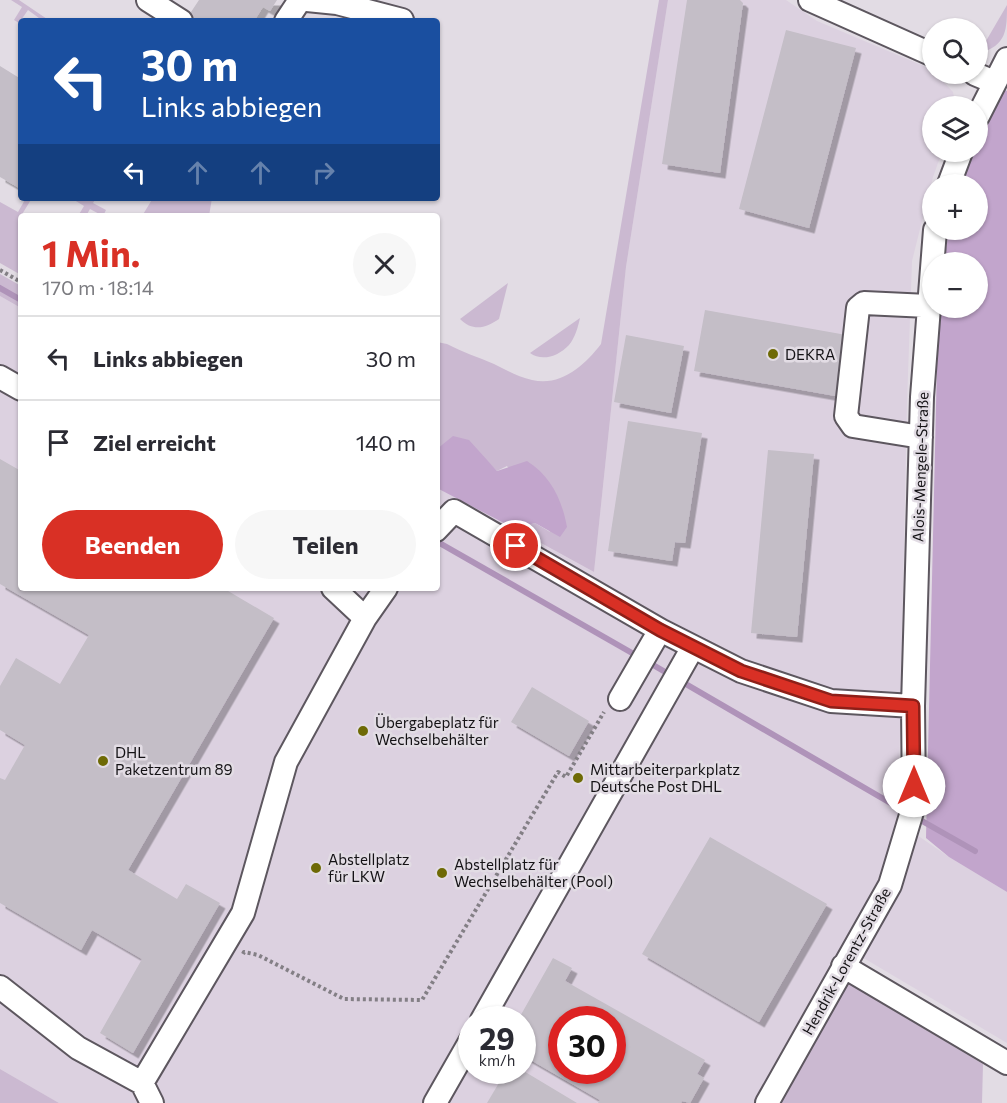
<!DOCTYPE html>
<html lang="de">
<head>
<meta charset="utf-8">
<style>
	:root { --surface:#fff; --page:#f7f7f7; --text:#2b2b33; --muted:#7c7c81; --line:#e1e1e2; --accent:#d93025 }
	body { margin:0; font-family:Commissioner,sans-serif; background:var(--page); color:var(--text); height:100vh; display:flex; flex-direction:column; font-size:22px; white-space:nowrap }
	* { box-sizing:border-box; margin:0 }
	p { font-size:20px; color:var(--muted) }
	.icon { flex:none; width:33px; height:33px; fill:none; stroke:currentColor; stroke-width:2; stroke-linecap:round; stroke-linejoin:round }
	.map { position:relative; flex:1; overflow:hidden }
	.panel { position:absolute; left:18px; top:213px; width:422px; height:378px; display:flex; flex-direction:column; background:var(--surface); border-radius:6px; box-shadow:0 2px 4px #0004 }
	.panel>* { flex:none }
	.guide { position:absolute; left:18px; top:18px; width:422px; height:183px; border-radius:6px; box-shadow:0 2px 4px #0004; background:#1a4fa0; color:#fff; overflow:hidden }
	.buttons { position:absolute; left:922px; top:18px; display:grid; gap:12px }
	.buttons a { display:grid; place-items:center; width:66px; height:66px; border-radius:50%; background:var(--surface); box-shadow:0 2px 4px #0004; font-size:30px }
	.speed { position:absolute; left:458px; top:1006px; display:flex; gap:12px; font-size:30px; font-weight:700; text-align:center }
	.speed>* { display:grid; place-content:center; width:78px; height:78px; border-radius:50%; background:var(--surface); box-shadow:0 2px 4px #0004; line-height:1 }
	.speed small { font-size:15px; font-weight:400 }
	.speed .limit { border:9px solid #d22; background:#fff; color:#111 }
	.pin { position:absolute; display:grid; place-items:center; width:51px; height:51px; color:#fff; margin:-26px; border:3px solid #fff; border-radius:50%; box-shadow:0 2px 6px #0007 }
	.me { position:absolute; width:66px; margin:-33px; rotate:0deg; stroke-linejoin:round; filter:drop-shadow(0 0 4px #0008) }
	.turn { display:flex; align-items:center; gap:21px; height:126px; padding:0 24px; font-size:27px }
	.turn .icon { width:78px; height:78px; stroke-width:2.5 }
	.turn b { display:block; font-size:42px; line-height:51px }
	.lanes { display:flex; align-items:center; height:57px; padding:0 24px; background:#0003; justify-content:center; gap:30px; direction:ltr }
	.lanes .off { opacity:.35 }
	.round { display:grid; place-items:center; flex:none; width:63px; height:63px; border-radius:32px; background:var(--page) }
	.headline { display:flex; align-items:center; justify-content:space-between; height:102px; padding:0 24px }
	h1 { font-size:36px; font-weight:700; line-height:45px; color:var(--accent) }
	.action { display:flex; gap:12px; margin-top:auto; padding:12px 24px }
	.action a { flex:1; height:69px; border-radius:36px; background:var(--accent); color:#fff; font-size:24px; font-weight:700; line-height:69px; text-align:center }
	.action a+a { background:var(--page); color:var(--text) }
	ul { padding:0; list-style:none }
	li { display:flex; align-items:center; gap:18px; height:84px; padding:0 24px; border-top:2px solid var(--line) }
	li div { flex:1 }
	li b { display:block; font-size:22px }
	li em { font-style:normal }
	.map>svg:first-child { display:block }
	.built { fill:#dcd1e0; fill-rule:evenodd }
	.green { fill:#cbb9d1 }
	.forest { fill:#c2a5cc }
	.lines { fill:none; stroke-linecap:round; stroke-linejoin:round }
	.stream { stroke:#af93b9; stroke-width:6 }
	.building { fill:#c4bec7; fill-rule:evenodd; filter:url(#shadow) }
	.minor-casing { stroke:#5d575f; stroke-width:26 }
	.path { stroke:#837f85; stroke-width:4; stroke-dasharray:3 3; stroke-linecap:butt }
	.minor { stroke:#fff; stroke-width:22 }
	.route-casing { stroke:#8d1f18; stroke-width:15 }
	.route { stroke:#d93025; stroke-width:10 }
	.poi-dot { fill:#6e6a05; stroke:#e2dce4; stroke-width:2 }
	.labels { text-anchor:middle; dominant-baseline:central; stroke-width:5; stroke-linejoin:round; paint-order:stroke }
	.poi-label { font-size:15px; fill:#141215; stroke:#e2dce4; text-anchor:start }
	.street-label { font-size:15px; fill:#141215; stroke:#e2dce4 }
</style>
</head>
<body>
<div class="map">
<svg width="1007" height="1103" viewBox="0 0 1007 1103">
	<defs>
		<filter id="shadow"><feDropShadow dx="5.5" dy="5.5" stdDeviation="0" flood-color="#0004"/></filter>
	</defs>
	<rect width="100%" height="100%" fill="#e2dce4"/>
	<path class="built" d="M668,0H786L817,21L933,70V74H936L953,92L956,106H933V152H942L933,177L912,261L907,403L898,822L949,857L1007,892V1043L845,947L761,1103H59L0,1069V296L21,308V588H436L437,487L594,572L626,267ZM471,1020H522V1071H471ZM561,1020H612V1071H561Z"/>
	<path class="green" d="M11,0H19L50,21H43L28,10L19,23L14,20L22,7Z
		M659,0H668L626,267L594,572L519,531L524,526L535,523L550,532L507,466L497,471L483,457L438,447L437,449V342L447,344C462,352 478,357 494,364C506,370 518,377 532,380C561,387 585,365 601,344Z
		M1007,5C1007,29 1007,46 979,53Z
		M26,198H32L21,216V275L0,263V202L18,212Z
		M71,198H82L87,201L89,198H96L93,203L106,210L103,216L90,209L86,216H78L84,206Z
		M153,198H212L209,216H142Z
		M0,274L21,286V308L0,296Z
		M508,283L499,319C486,328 473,332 460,319Z
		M580,318C578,327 575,338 569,345C559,356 542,362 530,353Z
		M846,982L983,1064L982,1103H778Z
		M0,1069L59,1103H0Z"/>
	<path class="forest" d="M1005,90L1007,91V892L949,857L926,838L938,320L940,308H978V262H944L949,230H978V184H961L964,173L974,152H978V144Z
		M453,436L469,440L497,471L527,461C551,476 562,500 567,527L560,537L535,523L524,526L519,531L437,488V449Z"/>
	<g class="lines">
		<path class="stream" d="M0,288L21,300
			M436,541L639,657
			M648,662L906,812
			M915,817L975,851"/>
	</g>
	<path class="building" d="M199,0H277L270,11L263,7L254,21H191L187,18Z
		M687,0H740L743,3L720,173L662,164Z
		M786,30L856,48L809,228L739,209Z
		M0,66L21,79V189L0,177Z
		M705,310L852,336L841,397L694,371Z
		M626,335L684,346L671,413L614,402Z
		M628,421L702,433L685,543L675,542L672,561L608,551Z
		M768,450L814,454L797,637L751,633Z
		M0,459L21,471V588H223L274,618L128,870L177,899L186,884L220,903L133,1053L100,1033L142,959L92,930L81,950L0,903V778L5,780L25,745L0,730V686L16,658L60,684L89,635L0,584Z
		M532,687L589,721L569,756L511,722Z
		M710,837L827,904L759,1022L642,954Z
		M553,958L572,968L565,981L705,1060L697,1074L704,1078L690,1103L682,1101L681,1103H598L600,1100L522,1055V1020H518ZM561,1020H612V1071H561Z
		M522,1070L577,1103H487L506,1071Z"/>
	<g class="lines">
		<defs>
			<path id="minor" d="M148,0L181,21
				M307,0L337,3L402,20
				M810,0L933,55
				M286,21L300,0
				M975,74L994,82
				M978,116L1007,59
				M949,184L961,152
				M0,377L21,389
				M921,437L853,426L846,416L858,308L864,303L928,306
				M436,530L454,511L660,630L741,671L831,701L913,706
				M333,588L365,618
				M620,699L660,630
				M843,966L1007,1063
				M0,987L78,1048L142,1083L243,913L286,762L365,618L386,588
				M482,1020L693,647
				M142,1083L152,1103
				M435,1103L471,1040
				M767,1103L890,885L914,805L913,706L922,397L935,230"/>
		</defs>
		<use href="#minor" class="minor-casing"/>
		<path class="path" d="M0,270L21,282
			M243,954L244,952L258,955L344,999L422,1000L558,772L566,777L604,712"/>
		<use href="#minor" class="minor"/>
	</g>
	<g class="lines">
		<defs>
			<path id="route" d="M516,546L660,630L741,671L831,701L913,706L914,786"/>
		</defs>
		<use href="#route" class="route-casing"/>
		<use href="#route" class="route"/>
	</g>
	<g class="poi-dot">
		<circle cx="773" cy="354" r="6"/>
		<circle cx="363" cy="731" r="6"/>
		<circle cx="103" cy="761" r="6"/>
		<circle cx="578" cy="778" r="6"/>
		<circle cx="316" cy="868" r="6"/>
		<circle cx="442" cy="873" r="6"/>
	</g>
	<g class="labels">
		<g class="poi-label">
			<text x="785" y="354">DEKRA</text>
			<text x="375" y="722">Übergabeplatz für<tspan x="375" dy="17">Wechselbehälter</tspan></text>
			<text x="115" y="752">DHL<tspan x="115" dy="17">Paketzentrum 89</tspan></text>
			<text x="590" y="769">Mittarbeiterparkplatz<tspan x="590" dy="17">Deutsche Post DHL</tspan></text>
			<text x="328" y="859">Abstellplatz<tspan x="328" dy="17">für LKW</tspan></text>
			<text x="454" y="864">Abstellplatz für<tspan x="454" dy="17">Wechselbehälter (Pool)</tspan></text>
		</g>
		<g class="street-label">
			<text transform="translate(920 467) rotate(-88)">Alois-Mengele-Straße</text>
			<text transform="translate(846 961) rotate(-61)">Hendrik-Lorentz-Straße</text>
		</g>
	</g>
</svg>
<div class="buttons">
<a><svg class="icon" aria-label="search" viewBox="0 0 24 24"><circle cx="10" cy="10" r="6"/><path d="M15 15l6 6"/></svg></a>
<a><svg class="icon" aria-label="layers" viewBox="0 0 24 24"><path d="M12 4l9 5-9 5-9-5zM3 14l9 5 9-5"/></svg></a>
<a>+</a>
<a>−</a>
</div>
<div class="speed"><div>29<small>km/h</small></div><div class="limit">30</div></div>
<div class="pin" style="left:516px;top:546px;background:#d93025"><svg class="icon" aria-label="arrive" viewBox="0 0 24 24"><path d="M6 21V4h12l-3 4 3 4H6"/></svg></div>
<svg class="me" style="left:914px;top:786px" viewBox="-20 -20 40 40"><circle r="19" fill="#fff"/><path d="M0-13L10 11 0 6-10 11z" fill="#d93025"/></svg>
<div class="guide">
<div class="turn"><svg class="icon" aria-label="left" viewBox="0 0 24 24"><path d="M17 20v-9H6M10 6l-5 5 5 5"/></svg><div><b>30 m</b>Links abbiegen</div></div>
<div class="lanes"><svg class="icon" aria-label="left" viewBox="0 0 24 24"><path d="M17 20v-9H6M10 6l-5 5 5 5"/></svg><svg class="icon off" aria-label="ahead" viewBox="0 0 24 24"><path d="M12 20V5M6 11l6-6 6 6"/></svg><svg class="icon off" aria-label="ahead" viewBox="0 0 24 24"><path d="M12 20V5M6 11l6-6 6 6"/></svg><svg class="icon off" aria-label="right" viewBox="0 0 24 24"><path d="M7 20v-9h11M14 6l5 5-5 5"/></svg></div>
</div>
<section class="panel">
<div class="headline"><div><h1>1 Min.</h1><p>170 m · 18:14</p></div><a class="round"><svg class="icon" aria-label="close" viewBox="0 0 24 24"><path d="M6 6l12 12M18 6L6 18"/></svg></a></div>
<ul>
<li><svg class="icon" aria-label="left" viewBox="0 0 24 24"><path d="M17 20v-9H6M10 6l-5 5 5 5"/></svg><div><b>Links abbiegen</b></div><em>30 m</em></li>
<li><svg class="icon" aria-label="arrive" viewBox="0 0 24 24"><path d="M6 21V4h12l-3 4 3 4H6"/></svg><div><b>Ziel erreicht</b></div><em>140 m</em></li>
</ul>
<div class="action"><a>Beenden</a><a>Teilen</a></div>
</section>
</div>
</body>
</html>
